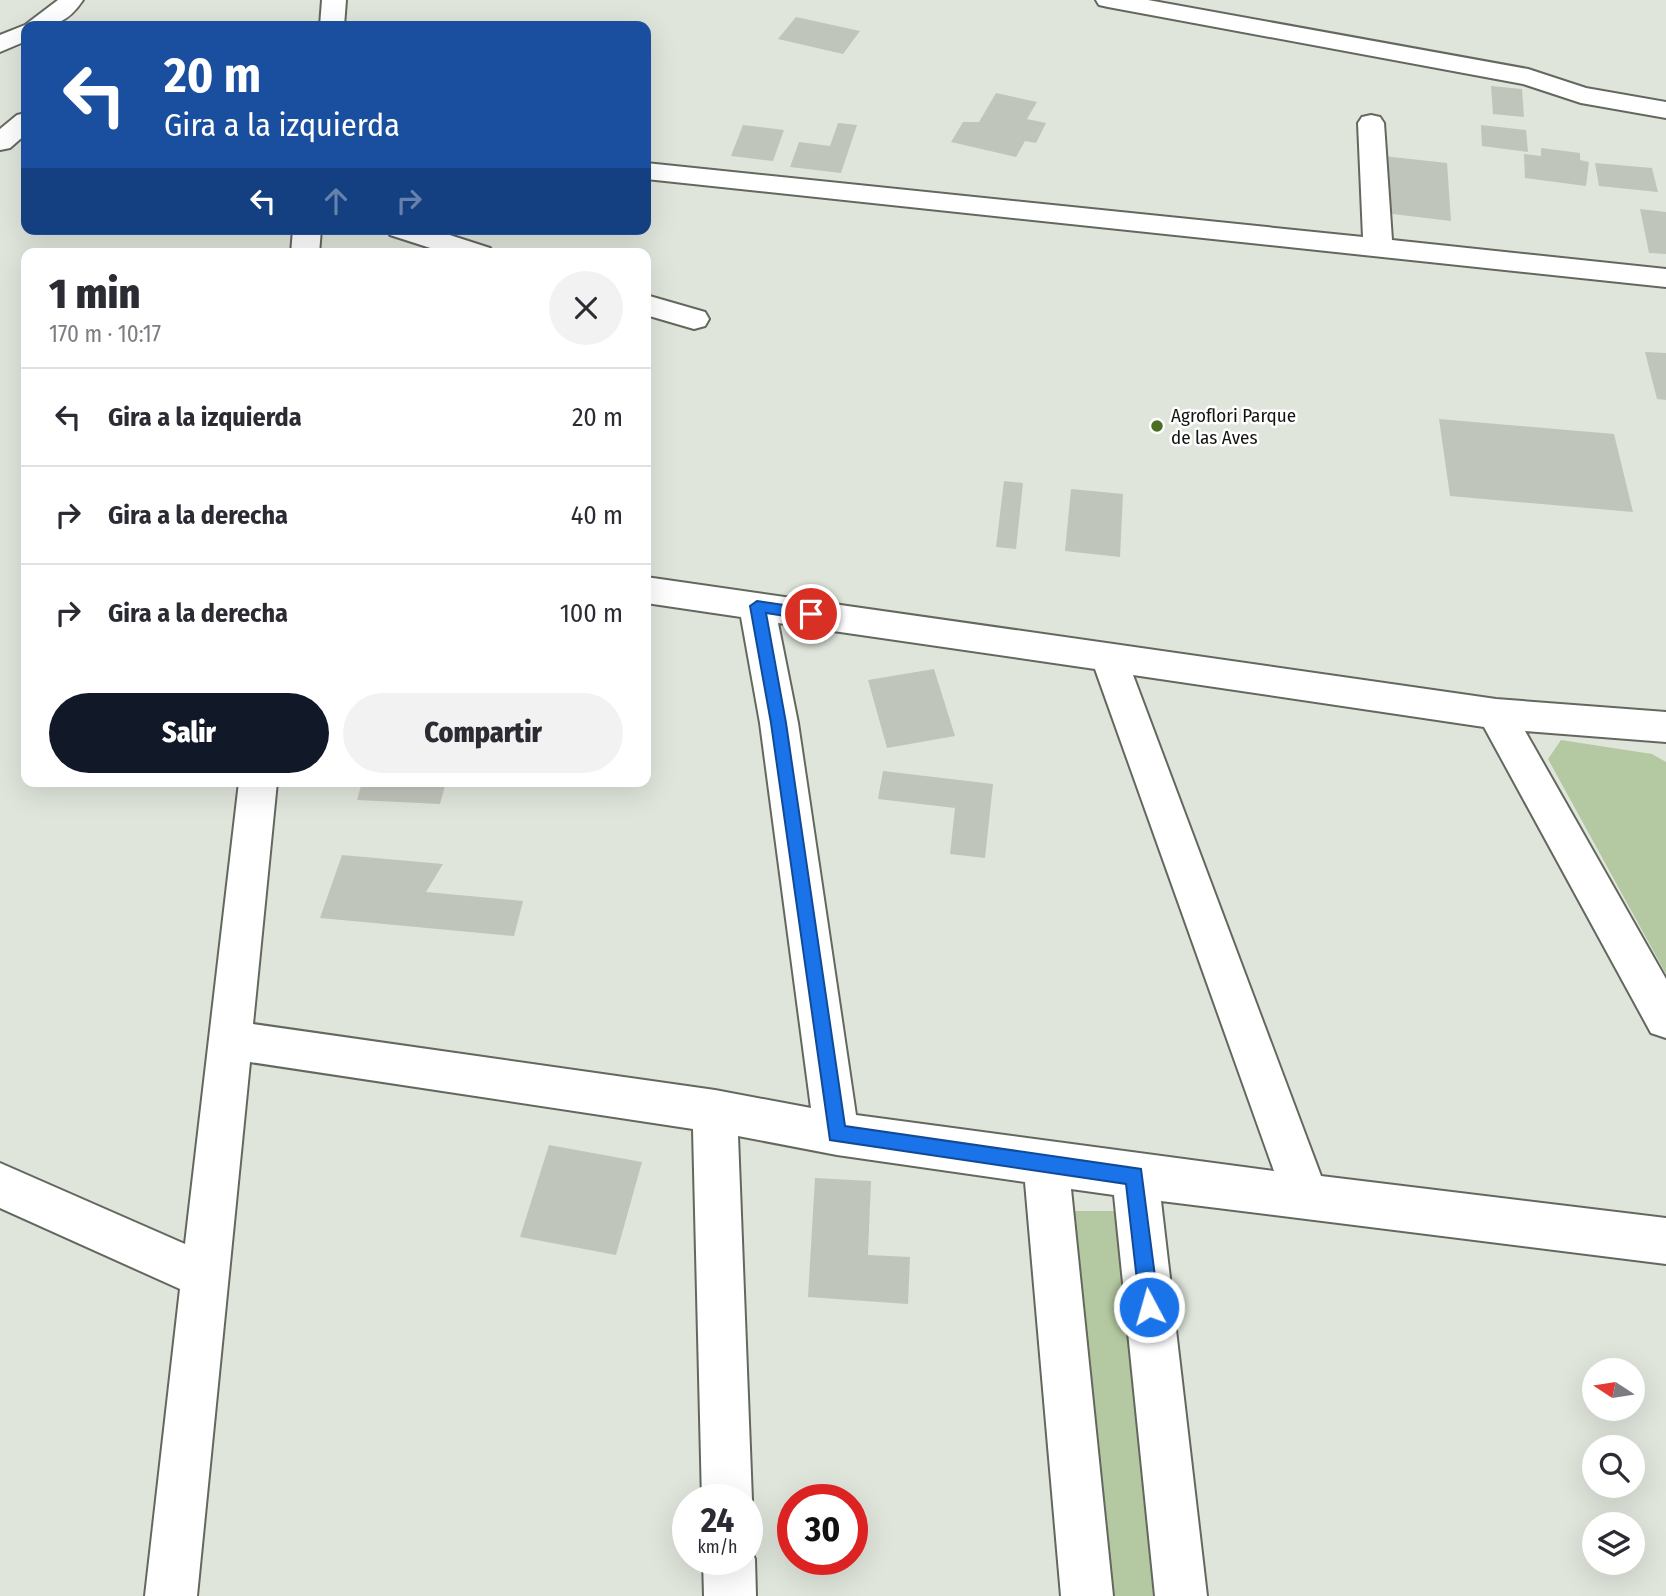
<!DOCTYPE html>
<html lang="es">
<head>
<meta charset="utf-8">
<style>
	:root { --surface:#fff; --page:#f2f2f3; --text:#2b2b33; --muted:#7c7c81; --line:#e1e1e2; --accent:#111827 }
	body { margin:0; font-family:"Fira Sans Condensed",sans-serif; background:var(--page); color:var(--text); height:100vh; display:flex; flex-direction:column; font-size:26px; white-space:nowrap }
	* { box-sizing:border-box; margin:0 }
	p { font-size:23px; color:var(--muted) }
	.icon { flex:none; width:38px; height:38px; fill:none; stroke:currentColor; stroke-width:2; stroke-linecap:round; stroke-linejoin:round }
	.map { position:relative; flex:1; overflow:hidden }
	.panel { position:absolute; left:21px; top:248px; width:630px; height:539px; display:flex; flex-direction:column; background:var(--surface); border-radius:14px; box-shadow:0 7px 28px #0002 }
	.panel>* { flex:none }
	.banner { position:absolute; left:21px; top:21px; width:630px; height:214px; border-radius:14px; box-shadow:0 7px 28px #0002; background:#1a4fa0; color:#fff; overflow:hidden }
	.needle { width:46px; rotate:282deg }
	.tools { position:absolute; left:1582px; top:1358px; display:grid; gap:14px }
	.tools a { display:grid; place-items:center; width:63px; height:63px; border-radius:50%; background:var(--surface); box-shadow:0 7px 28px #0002; font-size:35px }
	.speed { position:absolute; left:672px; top:1484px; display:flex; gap:14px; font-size:35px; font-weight:700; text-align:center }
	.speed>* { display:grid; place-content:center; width:91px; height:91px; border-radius:50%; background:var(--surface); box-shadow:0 7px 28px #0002; line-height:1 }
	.speed small { font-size:18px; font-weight:400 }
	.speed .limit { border:10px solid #d22; background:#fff; color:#111 }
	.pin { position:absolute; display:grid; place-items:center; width:60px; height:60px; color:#fff; margin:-30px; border:4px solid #fff; border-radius:50%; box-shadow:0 2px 7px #0007 }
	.me { position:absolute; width:77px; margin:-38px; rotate:354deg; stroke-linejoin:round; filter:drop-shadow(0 0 5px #0008) }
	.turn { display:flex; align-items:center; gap:24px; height:147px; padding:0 28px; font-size:32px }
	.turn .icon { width:91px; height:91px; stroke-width:2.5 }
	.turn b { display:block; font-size:49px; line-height:60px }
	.lanes { display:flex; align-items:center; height:66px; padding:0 28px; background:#0003; justify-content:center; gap:35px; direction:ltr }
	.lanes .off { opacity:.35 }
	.round { display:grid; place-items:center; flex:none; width:74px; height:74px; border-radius:37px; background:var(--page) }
	.headline { display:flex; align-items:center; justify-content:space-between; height:119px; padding:0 28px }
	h1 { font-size:42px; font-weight:800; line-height:52px }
	.primary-button { display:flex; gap:14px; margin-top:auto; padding:14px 28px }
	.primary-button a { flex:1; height:80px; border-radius:42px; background:var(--accent); color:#fff; font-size:28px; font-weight:800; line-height:80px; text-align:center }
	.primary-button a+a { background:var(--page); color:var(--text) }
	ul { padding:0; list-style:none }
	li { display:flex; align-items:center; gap:21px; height:98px; padding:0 28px; border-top:2px solid var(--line) }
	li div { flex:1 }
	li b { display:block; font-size:26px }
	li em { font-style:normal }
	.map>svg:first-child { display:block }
	.green { fill:#b4c9a2 }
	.building { fill:#c0c5bc }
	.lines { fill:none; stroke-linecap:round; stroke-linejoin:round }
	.minor-casing { stroke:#63685f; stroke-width:4 }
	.minor { fill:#fff; fill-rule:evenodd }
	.route { fill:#1a73e8; stroke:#114b97; stroke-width:2 }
	.poi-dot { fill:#4b6d24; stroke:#fff; stroke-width:2.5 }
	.labels { text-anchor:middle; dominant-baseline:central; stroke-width:5; stroke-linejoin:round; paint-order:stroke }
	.poi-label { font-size:19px; fill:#141512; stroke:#fff; text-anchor:start }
</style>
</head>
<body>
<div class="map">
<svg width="1666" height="1596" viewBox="0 0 1666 1596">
	<rect width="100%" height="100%" fill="#dfe5db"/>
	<path class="green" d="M1561,740L1652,754L1666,762V974L1548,759Z
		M1074,1211H1116L1160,1596H1111Z"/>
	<path class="building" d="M796,17L860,31L843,54L778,39Z
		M1491,86L1522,89L1524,117L1493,114Z
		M996,93L1037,102L1027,119L1046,123L1036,143L1025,141L1016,157L951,142L963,122H979Z
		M838,123L857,125L841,173L790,167L799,142L830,146Z
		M743,125L784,130L773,161L731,156Z
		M1481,125L1526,130L1528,152L1482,146Z
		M1541,148L1580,153V160L1589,162L1586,186L1525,178L1524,154L1541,156Z
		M1383,156L1447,163L1451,221L1384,213Z
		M1595,163L1652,168L1658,192L1599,186Z
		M1640,209L1666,212V254L1649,253Z
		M1645,352L1666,353V400L1657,399Z
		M1439,419L1614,434L1633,512L1450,496Z
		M1004,481L1023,483L1016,549L996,547Z
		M1071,489L1123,494L1120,557L1065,551Z
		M934,669L955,736L887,748L868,680Z
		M883,771L993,784L985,858L950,854L955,808L878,799Z
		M362,782H446L440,804L357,800Z
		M342,855L443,864L426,892L523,901L514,936L320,918Z
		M549,1145L642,1162L616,1255L520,1237Z
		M815,1178L871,1181L868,1255L910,1257L908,1304L808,1297Z"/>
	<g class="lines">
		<defs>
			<path id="minor" d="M58,0H83C67,24 54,26 26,26V41L0,52V35L25,25Z
				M322,0H346L344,26H320Z
				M1096,0H1148L1528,69L1586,88L1666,102V118L1581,103L1523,84L1108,7L1099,5Z
				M26,113V134L10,148L0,150V129L17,115Z
				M1371,115L1380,117L1384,123L1392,240L1666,269V287L646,179V163L1363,237L1358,123L1362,117Z
				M293,229H321L319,254H291Z
				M386,229H431L490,248L494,254H449L390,235Z
				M646,295L705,312L709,319L705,326L694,329L646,315Z
				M646,577L1496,699L1666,712V742L1525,731L1666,979V1038L1651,1033L1484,727L1133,675L1321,1176L1666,1218V1264L1161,1201L1207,1596H1155L1114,1195L1071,1189L1113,1596H1061L1025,1182L837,1155L738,1136L752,1500L747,1512V1500H702L693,1129L250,1062L197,1596H145L180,1289L0,1208V1163L185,1244L239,782H277L253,1024L715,1090L811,1108L760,723L741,617L646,603ZM778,623L1095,669L1274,1171L856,1115L798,723Z
				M747,1541L755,1559L756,1596H704L703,1559H747Z"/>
		</defs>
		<use href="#minor" class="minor-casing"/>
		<use href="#minor" class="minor"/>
	</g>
	<path class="route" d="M757,601L811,609L819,614L811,620L766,613L786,723L845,1126L1141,1169L1159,1307L1156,1314L1149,1317L1142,1314L1140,1307L1126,1184L830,1140L771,723L750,606Z"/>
	<circle class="poi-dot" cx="1157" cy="426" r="7"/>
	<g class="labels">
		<g class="poi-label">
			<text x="1171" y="415">Agroflori Parque<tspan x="1171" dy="22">de las Aves</tspan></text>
		</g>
	</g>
</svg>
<div class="tools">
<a><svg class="needle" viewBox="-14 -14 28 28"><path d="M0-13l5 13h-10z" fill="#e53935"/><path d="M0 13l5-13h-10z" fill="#7c7c81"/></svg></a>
<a><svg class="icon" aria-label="search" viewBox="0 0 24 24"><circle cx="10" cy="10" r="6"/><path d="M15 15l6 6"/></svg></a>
<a><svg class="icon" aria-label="layers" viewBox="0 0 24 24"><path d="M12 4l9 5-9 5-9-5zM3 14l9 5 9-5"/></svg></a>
</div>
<div class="speed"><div>24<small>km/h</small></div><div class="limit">30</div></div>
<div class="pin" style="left:811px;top:614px;background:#d93025"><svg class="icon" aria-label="arrive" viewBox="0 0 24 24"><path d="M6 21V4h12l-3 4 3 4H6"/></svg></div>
<svg class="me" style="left:1149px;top:1307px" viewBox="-20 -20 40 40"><circle r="17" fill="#1a73e8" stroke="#fff" stroke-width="3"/><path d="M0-11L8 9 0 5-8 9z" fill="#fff"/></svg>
<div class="banner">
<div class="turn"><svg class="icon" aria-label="left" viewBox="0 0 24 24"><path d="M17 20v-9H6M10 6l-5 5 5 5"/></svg><div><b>20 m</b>Gira a la izquierda</div></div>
<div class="lanes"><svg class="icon" aria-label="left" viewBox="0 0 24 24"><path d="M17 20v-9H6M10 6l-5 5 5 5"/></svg><svg class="icon off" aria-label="ahead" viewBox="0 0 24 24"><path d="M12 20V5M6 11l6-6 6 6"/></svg><svg class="icon off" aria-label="right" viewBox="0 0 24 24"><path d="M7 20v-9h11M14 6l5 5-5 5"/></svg></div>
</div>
<section class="panel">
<div class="headline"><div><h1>1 min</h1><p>170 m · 10:17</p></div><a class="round"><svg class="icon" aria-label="close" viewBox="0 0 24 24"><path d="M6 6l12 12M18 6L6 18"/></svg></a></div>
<ul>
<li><svg class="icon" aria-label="left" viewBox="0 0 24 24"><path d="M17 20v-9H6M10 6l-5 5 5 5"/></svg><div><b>Gira a la izquierda</b></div><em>20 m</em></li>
<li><svg class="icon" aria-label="right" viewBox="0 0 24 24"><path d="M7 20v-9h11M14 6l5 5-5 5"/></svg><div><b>Gira a la derecha</b></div><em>40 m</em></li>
<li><svg class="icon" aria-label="right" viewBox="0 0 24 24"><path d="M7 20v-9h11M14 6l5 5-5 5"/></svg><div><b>Gira a la derecha</b></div><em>100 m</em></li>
</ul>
<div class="primary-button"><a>Salir</a><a>Compartir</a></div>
</section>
</div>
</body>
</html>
